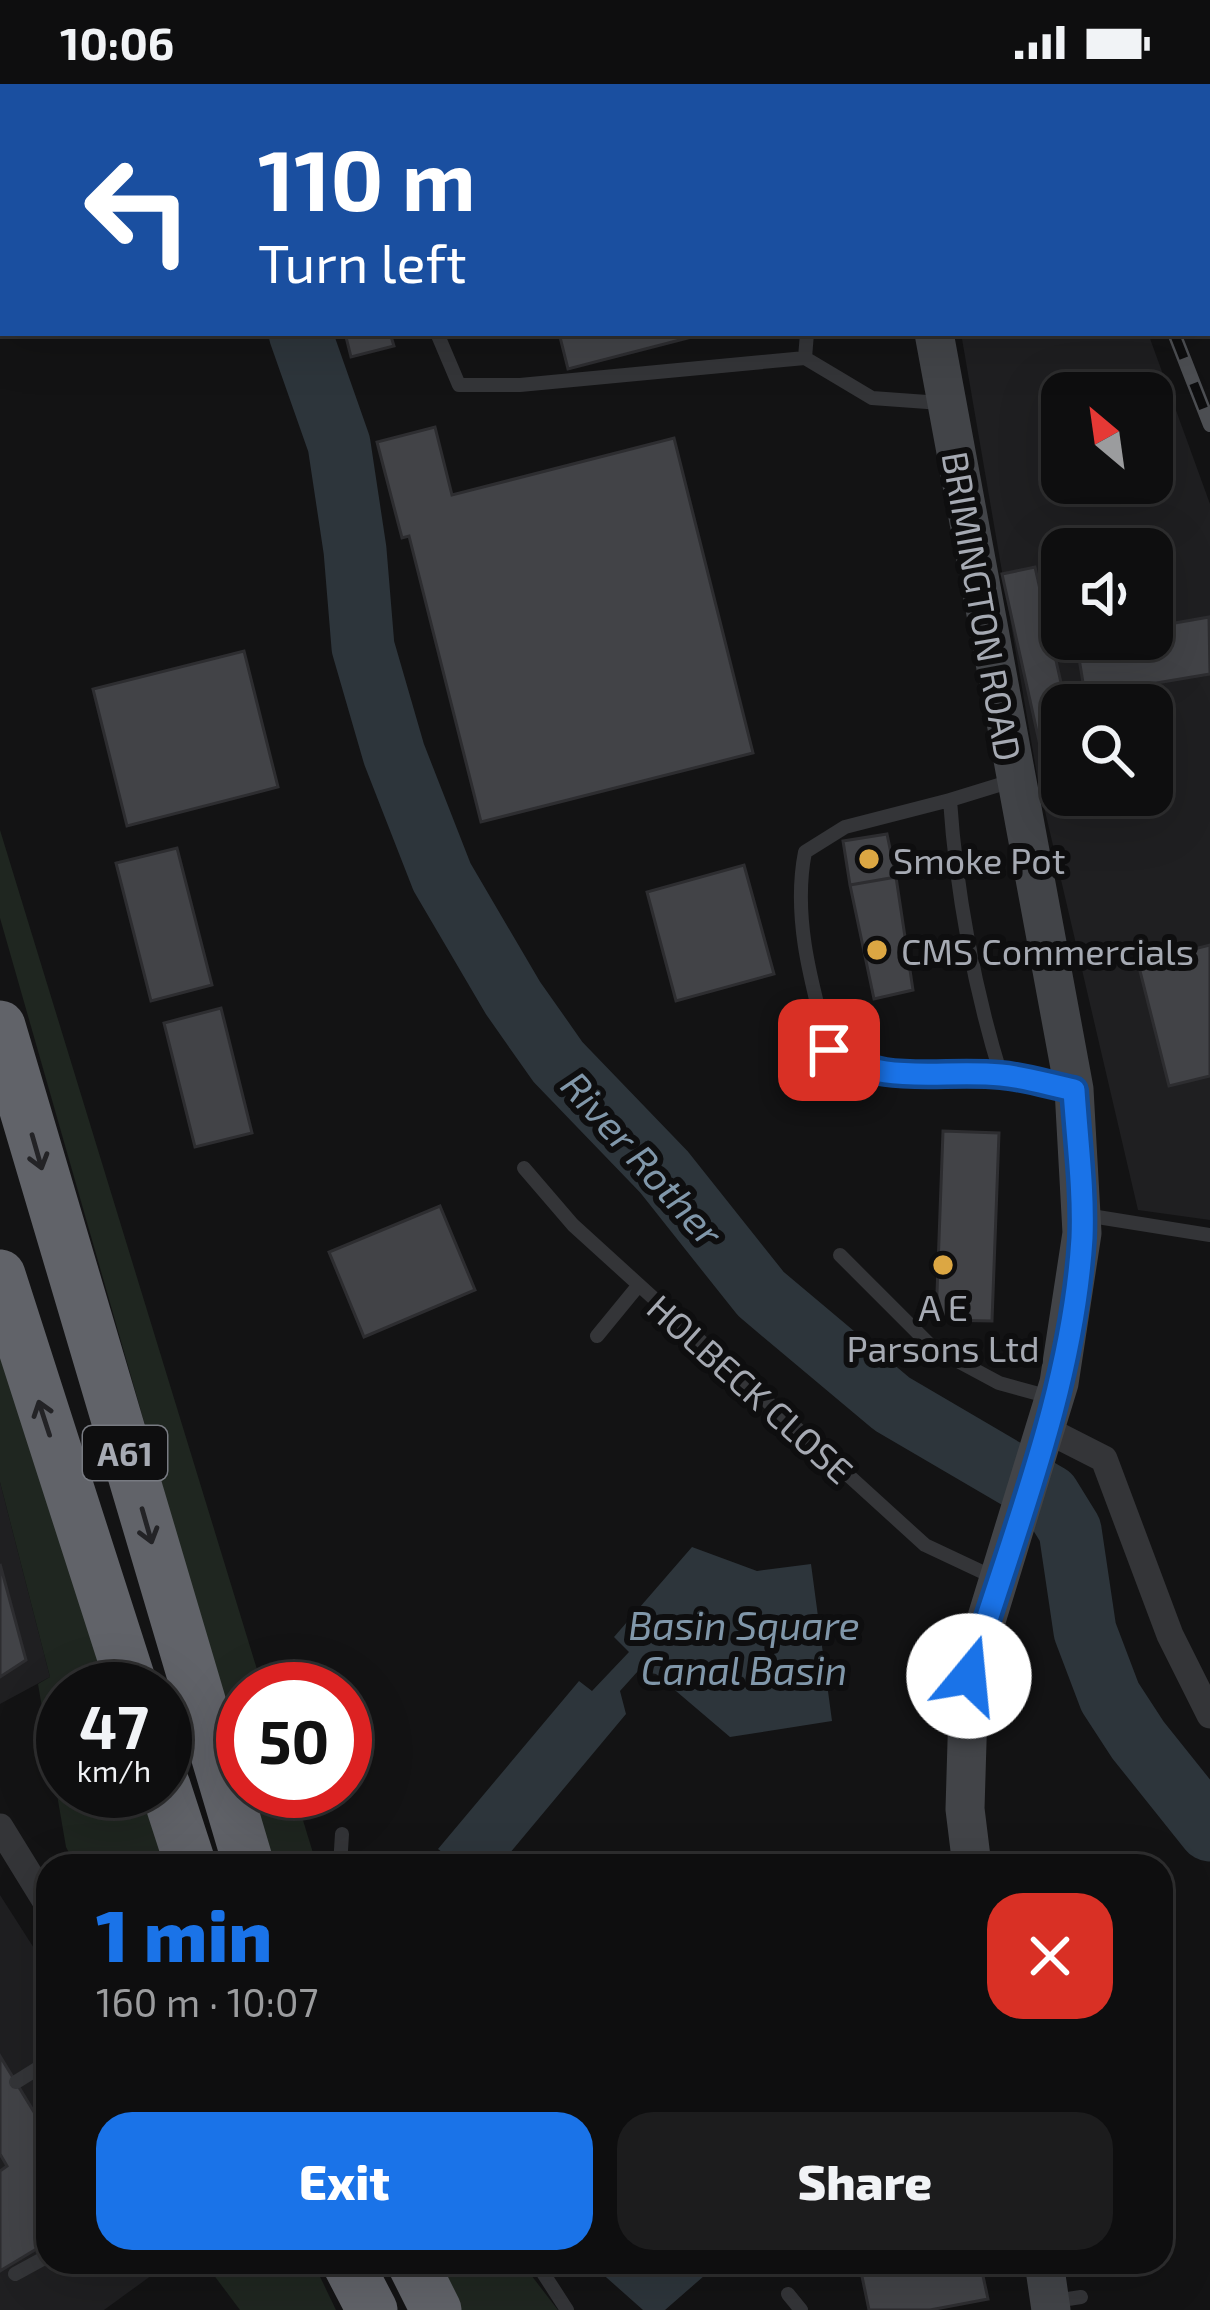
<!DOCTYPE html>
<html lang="en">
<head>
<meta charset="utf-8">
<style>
	:root { --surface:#0e0e0f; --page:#1c1c1d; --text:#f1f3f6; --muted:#9b9c9e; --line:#2e2e2f; --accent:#1a73e8 }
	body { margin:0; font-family:"Exo 2",sans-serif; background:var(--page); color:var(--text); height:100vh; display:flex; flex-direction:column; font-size:45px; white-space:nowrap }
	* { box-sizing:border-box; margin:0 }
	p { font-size:39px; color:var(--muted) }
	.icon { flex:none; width:66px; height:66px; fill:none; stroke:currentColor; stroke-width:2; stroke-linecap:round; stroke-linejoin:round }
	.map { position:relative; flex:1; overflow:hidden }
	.side { position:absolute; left:36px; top:1770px; width:1137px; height:420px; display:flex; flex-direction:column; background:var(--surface); border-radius:36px; box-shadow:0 12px 48px #0002,0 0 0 3px var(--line) }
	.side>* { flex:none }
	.top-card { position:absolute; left:0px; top:0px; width:1212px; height:252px; box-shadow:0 12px 48px #0002,0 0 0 3px var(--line); background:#1a4fa0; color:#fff; overflow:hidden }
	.needle { width:78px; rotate:331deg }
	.controls { position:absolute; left:1041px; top:288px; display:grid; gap:24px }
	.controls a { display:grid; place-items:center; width:132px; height:132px; border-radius:24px; background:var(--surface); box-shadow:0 12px 48px #0002,0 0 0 3px var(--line); font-size:60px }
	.speed { position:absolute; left:36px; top:1578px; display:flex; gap:24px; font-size:60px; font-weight:700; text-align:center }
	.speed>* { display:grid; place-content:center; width:156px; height:156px; border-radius:50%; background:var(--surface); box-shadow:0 12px 48px #0002,0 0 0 3px var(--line); line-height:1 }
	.speed small { font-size:30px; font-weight:400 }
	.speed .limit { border:18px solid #d22; background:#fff; color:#111 }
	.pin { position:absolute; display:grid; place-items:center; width:102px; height:102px; color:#fff; margin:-51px; border-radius:24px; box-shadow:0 6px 18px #0006 }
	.me { position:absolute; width:132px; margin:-66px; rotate:17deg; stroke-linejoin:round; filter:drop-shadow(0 0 9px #0008) }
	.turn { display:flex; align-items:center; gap:42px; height:252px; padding:0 60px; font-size:54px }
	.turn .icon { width:156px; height:156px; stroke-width:2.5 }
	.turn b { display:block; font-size:84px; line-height:102px }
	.round { display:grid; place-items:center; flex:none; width:126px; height:126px; border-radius:36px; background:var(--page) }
	.headline { display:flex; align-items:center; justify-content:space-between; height:204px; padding:0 60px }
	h1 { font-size:72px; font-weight:800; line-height:90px; color:var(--accent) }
	.action { display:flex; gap:24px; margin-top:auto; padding:24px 60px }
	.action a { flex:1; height:138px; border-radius:36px; background:var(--accent); color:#fff; font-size:48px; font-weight:800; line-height:138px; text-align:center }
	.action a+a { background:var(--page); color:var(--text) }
	.status { display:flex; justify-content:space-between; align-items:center; height:84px; padding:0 60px; background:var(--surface); direction:ltr }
	.status svg { height:33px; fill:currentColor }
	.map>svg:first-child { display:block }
	.built { fill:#1f1f21; fill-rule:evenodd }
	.green { fill:#1f2620 }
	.water { fill:#2d353b }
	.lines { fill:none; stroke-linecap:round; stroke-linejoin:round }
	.river { stroke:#2d353b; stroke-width:63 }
	.building { fill:#424347; stroke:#2d2d30; stroke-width:3 }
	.lane { stroke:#343538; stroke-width:14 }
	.street { stroke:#343538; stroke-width:27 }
	.secondary { stroke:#424448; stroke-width:39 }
	.highway { stroke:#616369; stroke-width:51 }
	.rail-casing { stroke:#4d4f53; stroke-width:14 }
	.rail { stroke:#0e0e0f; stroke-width:9; stroke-dasharray:27; stroke-linecap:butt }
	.oneway { stroke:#232326 }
	.route-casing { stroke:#114b97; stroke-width:30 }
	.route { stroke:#1a73e8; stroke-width:21 }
	.poi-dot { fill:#dca743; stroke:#0e0e0f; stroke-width:4.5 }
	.labels { text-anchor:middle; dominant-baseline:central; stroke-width:12; stroke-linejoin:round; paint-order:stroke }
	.shield { fill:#0e0e0f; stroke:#787b82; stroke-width:3 }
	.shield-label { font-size:33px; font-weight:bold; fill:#a6aab3 }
	.street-label { font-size:36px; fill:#a6aab3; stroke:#0e0e0f }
	.poi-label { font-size:36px; fill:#a6aab3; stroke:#0e0e0f; text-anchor:start }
	.water-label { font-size:39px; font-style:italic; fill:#8097aa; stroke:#0e0e0f }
</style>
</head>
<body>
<div class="status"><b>10:06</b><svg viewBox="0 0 49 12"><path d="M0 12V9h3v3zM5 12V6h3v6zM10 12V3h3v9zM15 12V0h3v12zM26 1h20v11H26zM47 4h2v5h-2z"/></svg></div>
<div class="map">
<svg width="1210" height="2226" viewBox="0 0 1210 2226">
	<rect width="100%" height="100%" fill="#131314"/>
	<path class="built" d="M961,249H1148L1210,420V1136L1138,1126L1038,697ZM1062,309H1152V399H1062ZM1062,465H1152V555H1062ZM1062,621H1152V711H1062Z
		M0,1398L50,1593L0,1620Z
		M0,1811L48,1886V2178H170L104,2226H0Z"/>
	<path class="green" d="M0,746L263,1605H243V1684L0,834Z
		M0,1243L110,1605H63V1707H142L166,1782H76L66,1763L38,1600L50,1593L0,1398Z
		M250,1707H294L317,1782H273Z
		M204,2178H313L336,2226H240Z
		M435,2178H521L558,2226H460Z"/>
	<path class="water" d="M692,1463L757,1487L811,1480L832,1637L730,1653L656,1590L638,1587L620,1607L626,1630L499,1782H460L438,1765L579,1597L592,1607L629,1568L614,1553Z
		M589,2178H720L665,2226H643Z"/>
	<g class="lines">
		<path class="river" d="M147,0L148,3
			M300,249L339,360L355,466L363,563L394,670L442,793L513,914L558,978L664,1088L761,1210L892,1320L1049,1412L1070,1446L1085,1547L1110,1613L1138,1656L1210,1746"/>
	</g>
	<path class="building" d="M374,0H706L707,3H375Z
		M345,249H390L394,262L351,273Z
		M559,249H707L568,285Z
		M435,343L452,411L674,354L753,669L481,738L409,452L402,454L377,358Z
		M1035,483L1066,621H1062V680L1045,684L1002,490Z
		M1209,533L1210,590L1085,611L1076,556L1152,555V543Z
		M244,567L278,703L127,742L93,605Z
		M887,750L896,793L850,801L843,757Z
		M177,764L212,901L151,917L116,779Z
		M744,781L774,890L676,917L647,808Z
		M896,793L913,906L874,915L850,801Z
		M1210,861V992L1169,1002L1138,879Z
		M221,924L252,1049L195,1063L164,939Z
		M943,1047L999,1049L992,1237L936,1236Z
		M440,1122L475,1206L364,1253L329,1168Z
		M0,1480L26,1576L0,1593Z
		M0,1972L48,2051V2158L0,2187V2087L7,2082L0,2070Z
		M859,2178H980L988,2215L930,2226H869Z"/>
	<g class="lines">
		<path class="lane" d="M358,0V3
			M773,0L774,3
			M437,249L459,301H520L805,274L872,314L941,319
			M805,274L807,249
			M1015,696L950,716C956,806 974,904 1001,991L1067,1004
			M950,716L845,743L805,768C792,834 812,901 829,966C876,1001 944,992 1001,991
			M524,1084L573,1141L925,1461L993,1493
			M1085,1131L1210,1151
			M840,1171L932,1263L999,1299L1050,1313
			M597,1252L638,1202
			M340,1782L342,1750
			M16,1998L48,1978
			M536,2178L567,2226
			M15,2190L48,2172
			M788,2210L801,2226
			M1055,2217L1081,2213"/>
		<path class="street" d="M1047,1346L1104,1375L1170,1551L1210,1631
			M0,1743L48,1821"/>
		<path class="secondary" d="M882,0L883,3
			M934,249L1074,1005L1082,1149L1059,1299L969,1592L965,1725L972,1782
			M1044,2178L1051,2226"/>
		<path class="highway" d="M0,942L249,1782
			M0,1191L133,1605
			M165,1702L191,1782
			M347,2178L372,2226
			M412,2178L436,2226"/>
		<defs>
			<path id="rail" d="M1076,0L1077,3
				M1121,0L1123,3
				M1209,176L1210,178
				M1209,223L1210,226
				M1174,249L1210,341"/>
		</defs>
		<use href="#rail" class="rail-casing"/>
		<use href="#rail" class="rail"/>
	</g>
	<defs><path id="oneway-shaft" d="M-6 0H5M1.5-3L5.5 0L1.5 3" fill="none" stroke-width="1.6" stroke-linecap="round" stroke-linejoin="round" transform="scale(3)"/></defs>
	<g class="oneway">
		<use href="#oneway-shaft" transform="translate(37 1068) rotate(74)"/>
		<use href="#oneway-shaft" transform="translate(44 1334) rotate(-108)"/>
		<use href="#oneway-shaft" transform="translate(147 1442) rotate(74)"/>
	</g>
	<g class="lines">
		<defs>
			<path id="route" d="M829,966C880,1003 941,985 1001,991C1025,993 1050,1001 1074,1006C1077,1054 1084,1105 1082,1154C1073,1304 1013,1449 969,1592"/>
		</defs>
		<use href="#route" class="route-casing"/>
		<use href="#route" class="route"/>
	</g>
	<g class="poi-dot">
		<circle cx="869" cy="775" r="12"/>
		<circle cx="877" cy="866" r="12"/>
		<circle cx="943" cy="1181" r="12"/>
	</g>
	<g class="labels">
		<rect class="shield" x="83" y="1342" width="84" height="54" rx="9"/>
		<g class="shield-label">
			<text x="125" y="1369">A61</text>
		</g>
		<g class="street-label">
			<text transform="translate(983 522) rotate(80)">BRIMINGTON ROAD</text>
			<text transform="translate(751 1304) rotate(42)">HOLBECK CLOSE</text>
		</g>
		<g class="poi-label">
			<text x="893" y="775">Smoke Pot</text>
			<text x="901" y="866">CMS Commercials</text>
			<text x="943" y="1222" text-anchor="middle">A E<tspan x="943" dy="41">Parsons Ltd</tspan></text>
		</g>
		<g class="water-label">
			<text transform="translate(643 1074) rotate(48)">River Rother</text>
			<text x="744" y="1540">Basin Square<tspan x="744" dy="45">Canal Basin</tspan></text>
		</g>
	</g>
</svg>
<div class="controls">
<a><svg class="needle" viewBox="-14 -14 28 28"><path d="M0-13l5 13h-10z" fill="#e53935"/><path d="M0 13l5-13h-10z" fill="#9b9c9e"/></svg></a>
<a><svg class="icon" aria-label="sound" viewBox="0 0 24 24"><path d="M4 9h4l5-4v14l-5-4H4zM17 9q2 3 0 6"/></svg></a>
<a><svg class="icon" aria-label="search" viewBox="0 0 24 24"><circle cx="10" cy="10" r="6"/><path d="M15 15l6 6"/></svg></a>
</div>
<div class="speed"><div>47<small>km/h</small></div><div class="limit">50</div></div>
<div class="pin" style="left:829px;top:966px;background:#d93025"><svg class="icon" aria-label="arrive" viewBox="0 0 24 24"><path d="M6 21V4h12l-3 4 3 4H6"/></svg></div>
<svg class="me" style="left:969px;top:1592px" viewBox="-20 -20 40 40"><circle r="19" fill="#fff"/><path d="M0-13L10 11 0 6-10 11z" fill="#1a73e8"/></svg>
<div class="top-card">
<div class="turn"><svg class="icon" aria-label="left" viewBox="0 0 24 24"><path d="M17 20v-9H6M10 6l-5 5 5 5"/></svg><div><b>110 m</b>Turn left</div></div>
</div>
<section class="side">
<div class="headline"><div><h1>1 min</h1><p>160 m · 10:07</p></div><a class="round" style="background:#d93025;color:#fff"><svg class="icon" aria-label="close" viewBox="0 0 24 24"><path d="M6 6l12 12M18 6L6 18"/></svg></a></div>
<div class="action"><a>Exit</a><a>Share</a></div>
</section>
</div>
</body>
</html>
